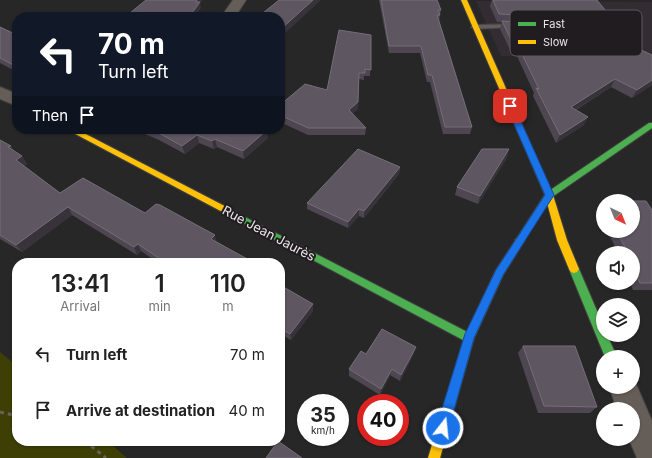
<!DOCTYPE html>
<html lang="en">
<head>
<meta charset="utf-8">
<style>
	:root { --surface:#fff; --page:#f2f2f2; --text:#222; --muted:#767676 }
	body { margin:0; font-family:Inter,sans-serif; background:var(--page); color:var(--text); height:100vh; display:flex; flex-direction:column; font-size:15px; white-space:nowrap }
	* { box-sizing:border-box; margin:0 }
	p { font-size:13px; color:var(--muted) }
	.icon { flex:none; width:22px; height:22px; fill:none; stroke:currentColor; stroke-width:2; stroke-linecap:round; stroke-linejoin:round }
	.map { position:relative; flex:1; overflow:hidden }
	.panel { position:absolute; left:12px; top:258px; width:273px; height:188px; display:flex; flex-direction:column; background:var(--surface); border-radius:16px; box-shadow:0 1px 3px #0004 }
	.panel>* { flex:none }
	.banner { position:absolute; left:12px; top:12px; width:273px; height:122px; border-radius:16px; box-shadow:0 1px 3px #0004; background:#111827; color:#fff; overflow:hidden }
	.needle { width:26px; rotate:137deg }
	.fabs { position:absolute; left:596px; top:194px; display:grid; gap:8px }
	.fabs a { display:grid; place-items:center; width:44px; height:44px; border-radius:50%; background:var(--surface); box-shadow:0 1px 3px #0004; font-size:20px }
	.speed { position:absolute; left:297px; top:394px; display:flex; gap:8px; font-size:20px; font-weight:700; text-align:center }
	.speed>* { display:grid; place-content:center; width:52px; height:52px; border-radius:50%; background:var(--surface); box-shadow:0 1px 3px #0004; line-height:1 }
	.speed small { font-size:10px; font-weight:400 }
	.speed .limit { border:6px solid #d22; background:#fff; color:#111 }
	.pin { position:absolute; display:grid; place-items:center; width:34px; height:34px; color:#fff; margin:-17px; border-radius:8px; box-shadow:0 2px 6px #0006 }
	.me { position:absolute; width:44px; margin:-22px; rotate:16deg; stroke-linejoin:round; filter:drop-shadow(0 0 3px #0008) }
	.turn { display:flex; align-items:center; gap:14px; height:84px; padding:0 20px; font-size:18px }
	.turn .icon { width:52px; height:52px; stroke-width:2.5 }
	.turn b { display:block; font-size:28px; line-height:34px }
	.then { display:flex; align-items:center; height:38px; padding:0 20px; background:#0003; gap:8px; font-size:15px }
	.eta { display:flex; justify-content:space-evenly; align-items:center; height:68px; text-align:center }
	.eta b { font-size:24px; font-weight:600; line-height:28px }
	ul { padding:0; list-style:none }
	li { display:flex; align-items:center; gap:12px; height:56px; padding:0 20px }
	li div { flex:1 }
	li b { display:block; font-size:15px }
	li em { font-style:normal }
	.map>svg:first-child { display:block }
	.built { fill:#332c33 }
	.green { fill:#3d3f05 }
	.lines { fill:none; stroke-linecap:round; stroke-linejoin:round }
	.lane-casing { stroke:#434243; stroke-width:2 }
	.street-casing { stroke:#434243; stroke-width:2 }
	.fast-casing { stroke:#434243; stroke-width:2 }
	.slow-casing { stroke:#434243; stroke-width:2 }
	.path { stroke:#68625e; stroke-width:3; stroke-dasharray:4 4; stroke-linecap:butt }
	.lane { fill:#655d58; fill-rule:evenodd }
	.street { fill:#655d58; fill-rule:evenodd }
	.fast { fill:#4caf50; fill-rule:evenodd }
	.slow { fill:#ffc107; fill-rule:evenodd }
	.wall { fill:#4e4651 }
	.shaded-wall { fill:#38323a }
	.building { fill:#5e5762; stroke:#746e77 }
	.route { fill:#1a73e8; stroke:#114b97 }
	.labels { text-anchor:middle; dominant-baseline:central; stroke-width:4; stroke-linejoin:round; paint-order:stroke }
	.street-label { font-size:13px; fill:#e8e6e8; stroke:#201c20 }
	.key { fill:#201c20; stroke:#5c595c; stroke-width:1 }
	.key-label { font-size:11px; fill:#e8e6e8 }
</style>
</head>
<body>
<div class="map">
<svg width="652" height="458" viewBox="0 0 652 458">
	<rect width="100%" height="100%" fill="#282728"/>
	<path class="built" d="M476,1L652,2V65L634,57L501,56Z"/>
	<path class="green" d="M0,352L17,366V441H107L127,458H0Z"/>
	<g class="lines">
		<defs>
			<path id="lane" d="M515,24L519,26L517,27L475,29L471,27L475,25Z"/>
			<path id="street" d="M233,0H246L235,17H221Z
				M0,87L17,94V106L0,99Z
				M633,377L652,421V458H637L629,439H633V409H617L609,387H633Z"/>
			<path id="fast" d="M649,123H652V128L552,197L523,242H517L515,240L517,238L546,193Z
				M235,212L473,335L474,338L473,341L469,343L465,341L232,217L231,215Z
				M574,265L577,266L579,269L603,325V335H607L617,357H605L569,269L571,266Z"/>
			<path id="slow" d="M461,0H467L553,195L567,240L579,269L577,272L574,273L571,272L569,269L557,240L545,195Z
				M66,129H76L238,213L239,215L235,218L232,217Z
				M520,236L523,238L525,240L503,275L474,338L440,458H428L464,338L496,270L517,238Z"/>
		</defs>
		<use href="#lane" class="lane-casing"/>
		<use href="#street" class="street-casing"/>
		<use href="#fast" class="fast-casing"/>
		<use href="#slow" class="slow-casing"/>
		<path class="path" d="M0,412L17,416
			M85,441L106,458"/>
		<use href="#lane" class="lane"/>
		<use href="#street" class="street"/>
		<use href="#fast" class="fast"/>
		<use href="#slow" class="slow"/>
	</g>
	<path class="wall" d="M379,0H437L441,10L439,20L472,127L470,134H443L430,82H427L420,53H389Z
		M492,0H597L635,47L652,55V85L632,98L611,87L576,110L584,125L556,143L533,96L534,93L517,56H513L500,29L502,22H497L490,6Z
		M0,27L17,35V72L0,63Z
		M371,35L370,76H364V80L359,79L358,109L352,114L366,128L365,135H308L280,122V105L327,90Z
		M133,129H264L268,138L244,159L217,147L214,149L199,143L185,154L159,140Z
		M0,140L11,146L14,151L22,156L27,164L24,166L60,193L145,213L217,242L251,263H158L141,251L137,255L72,215L22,252L0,239Z
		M507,158L478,204L455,195L457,187Z
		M400,167L399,174L364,218L359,216L348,228L307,209V203Z
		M603,206V213L601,209Z
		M652,210V290H633L630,283H633V253H617L618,252L607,231H633Z
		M280,285L313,304V311L291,340L280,334Z
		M523,346L597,407L590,413H538L518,353Z
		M414,353L400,381L390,375L380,395L349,376V369L366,354Z"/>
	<path class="shaded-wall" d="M197,0H203L200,3L201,8L195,17H189Z
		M313,0H321L280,38V30Z
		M615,79L611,87L567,115L571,107Z
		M652,80V85L632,98L637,90Z
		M358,102V109L349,117V110Z
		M588,117L584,125L556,143L560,135Z
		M267,130L268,138L244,159L243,151Z
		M197,135L199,143L185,154L182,146Z
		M215,139L217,147L214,149L212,141Z
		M11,146L16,154L8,147Z
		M509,149L507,158L478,204L480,196Z
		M22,156L27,164L21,168L16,160Z
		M400,167L399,174L364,218V211Z
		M68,207L72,215L22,252L16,245Z
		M359,209V216L348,228V222Z
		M215,235L217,242L211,239Z
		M138,244L141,251L137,255L134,247Z
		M313,304V311L291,340L290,334Z
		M416,347L414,353L400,381L401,375Z
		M392,369L390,375L380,395L381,389Z"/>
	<path class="building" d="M146,0H197L196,2H200L189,17H125Z
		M279,0H313L280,30V17H258Z
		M381,0H437L441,10H438L440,15H437L472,127H445L432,75H428L421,46H389Z
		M493,0H597L635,47L652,55V80L637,90L615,79L571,107L588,117L560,135L536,88L539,89L519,48H515L502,21L532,23L538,19L533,16L499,14Z
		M0,27L17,35V67L0,58Z
		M339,30L371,35V70L365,69V73H359L358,102L349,110L366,128H308L280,115V105L305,84L327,90Z
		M150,129H264L267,130L243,151L215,139L212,141L197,135L182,146L157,132Z
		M0,140L11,146L8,147L22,156L16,160L60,193L83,178L145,213L156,204L160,205L215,235L211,239L251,261L249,263H166L138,244L134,247L68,207L16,245L0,235Z
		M358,149L400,167L364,211L359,209L348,222L307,203Z
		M482,149H509L480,196L457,187Z
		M606,201H646L652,210V283H640L633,269V253H625L621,247H625L616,231H633V201Z
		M280,285L313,304L290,334L280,328Z
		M382,329L416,347L401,375L392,369L381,389L349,369L361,351L366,354Z
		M523,346H575L597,407L544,406Z
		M278,441L302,458H266Z"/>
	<path class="route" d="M510,104L514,106L554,195L503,275L474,338L449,428L447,432L443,434L438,432L436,428L465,334L496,270L545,195L506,106Z"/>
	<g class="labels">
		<g class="street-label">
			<text transform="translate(269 233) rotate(28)">Rue Jean Jaurès</text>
		</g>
	</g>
	<rect x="510" y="10" width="132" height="46" rx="6" class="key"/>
	<rect x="518" y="22" width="18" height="4" fill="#4caf50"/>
	<rect x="518" y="40" width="18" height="4" fill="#ffc107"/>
	<g class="key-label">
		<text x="543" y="28">Fast</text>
		<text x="543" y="46">Slow</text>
	</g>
</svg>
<div class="fabs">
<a><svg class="needle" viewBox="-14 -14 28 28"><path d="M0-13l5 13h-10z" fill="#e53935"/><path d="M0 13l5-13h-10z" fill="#767676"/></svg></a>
<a><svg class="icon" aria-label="sound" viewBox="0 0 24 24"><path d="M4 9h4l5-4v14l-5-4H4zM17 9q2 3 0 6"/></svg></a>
<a><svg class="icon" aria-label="layers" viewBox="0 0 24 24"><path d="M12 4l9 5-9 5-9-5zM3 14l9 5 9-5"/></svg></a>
<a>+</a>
<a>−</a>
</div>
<div class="speed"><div>35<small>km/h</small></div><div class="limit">40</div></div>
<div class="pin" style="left:510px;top:106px;background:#d93025"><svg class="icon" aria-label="arrive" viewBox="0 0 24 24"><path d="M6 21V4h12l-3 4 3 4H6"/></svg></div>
<svg class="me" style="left:443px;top:428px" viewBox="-20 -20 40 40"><circle r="17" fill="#1a73e8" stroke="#fff" stroke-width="3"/><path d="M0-11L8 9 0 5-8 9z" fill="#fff"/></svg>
<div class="banner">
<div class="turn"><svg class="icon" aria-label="left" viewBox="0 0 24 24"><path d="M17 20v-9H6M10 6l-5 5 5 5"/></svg><div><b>70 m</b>Turn left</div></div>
<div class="then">Then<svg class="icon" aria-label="arrive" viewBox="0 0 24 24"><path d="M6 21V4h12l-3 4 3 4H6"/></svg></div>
</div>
<section class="panel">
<div class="eta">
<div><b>13:41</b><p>Arrival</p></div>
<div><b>1</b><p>min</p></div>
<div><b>110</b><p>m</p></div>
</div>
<ul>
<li><svg class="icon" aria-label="left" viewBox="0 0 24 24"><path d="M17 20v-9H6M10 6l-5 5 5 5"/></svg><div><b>Turn left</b></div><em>70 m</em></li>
<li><svg class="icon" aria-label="arrive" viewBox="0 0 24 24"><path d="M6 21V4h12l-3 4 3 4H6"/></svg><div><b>Arrive at destination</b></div><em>40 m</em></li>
</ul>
</section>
</div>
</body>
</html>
